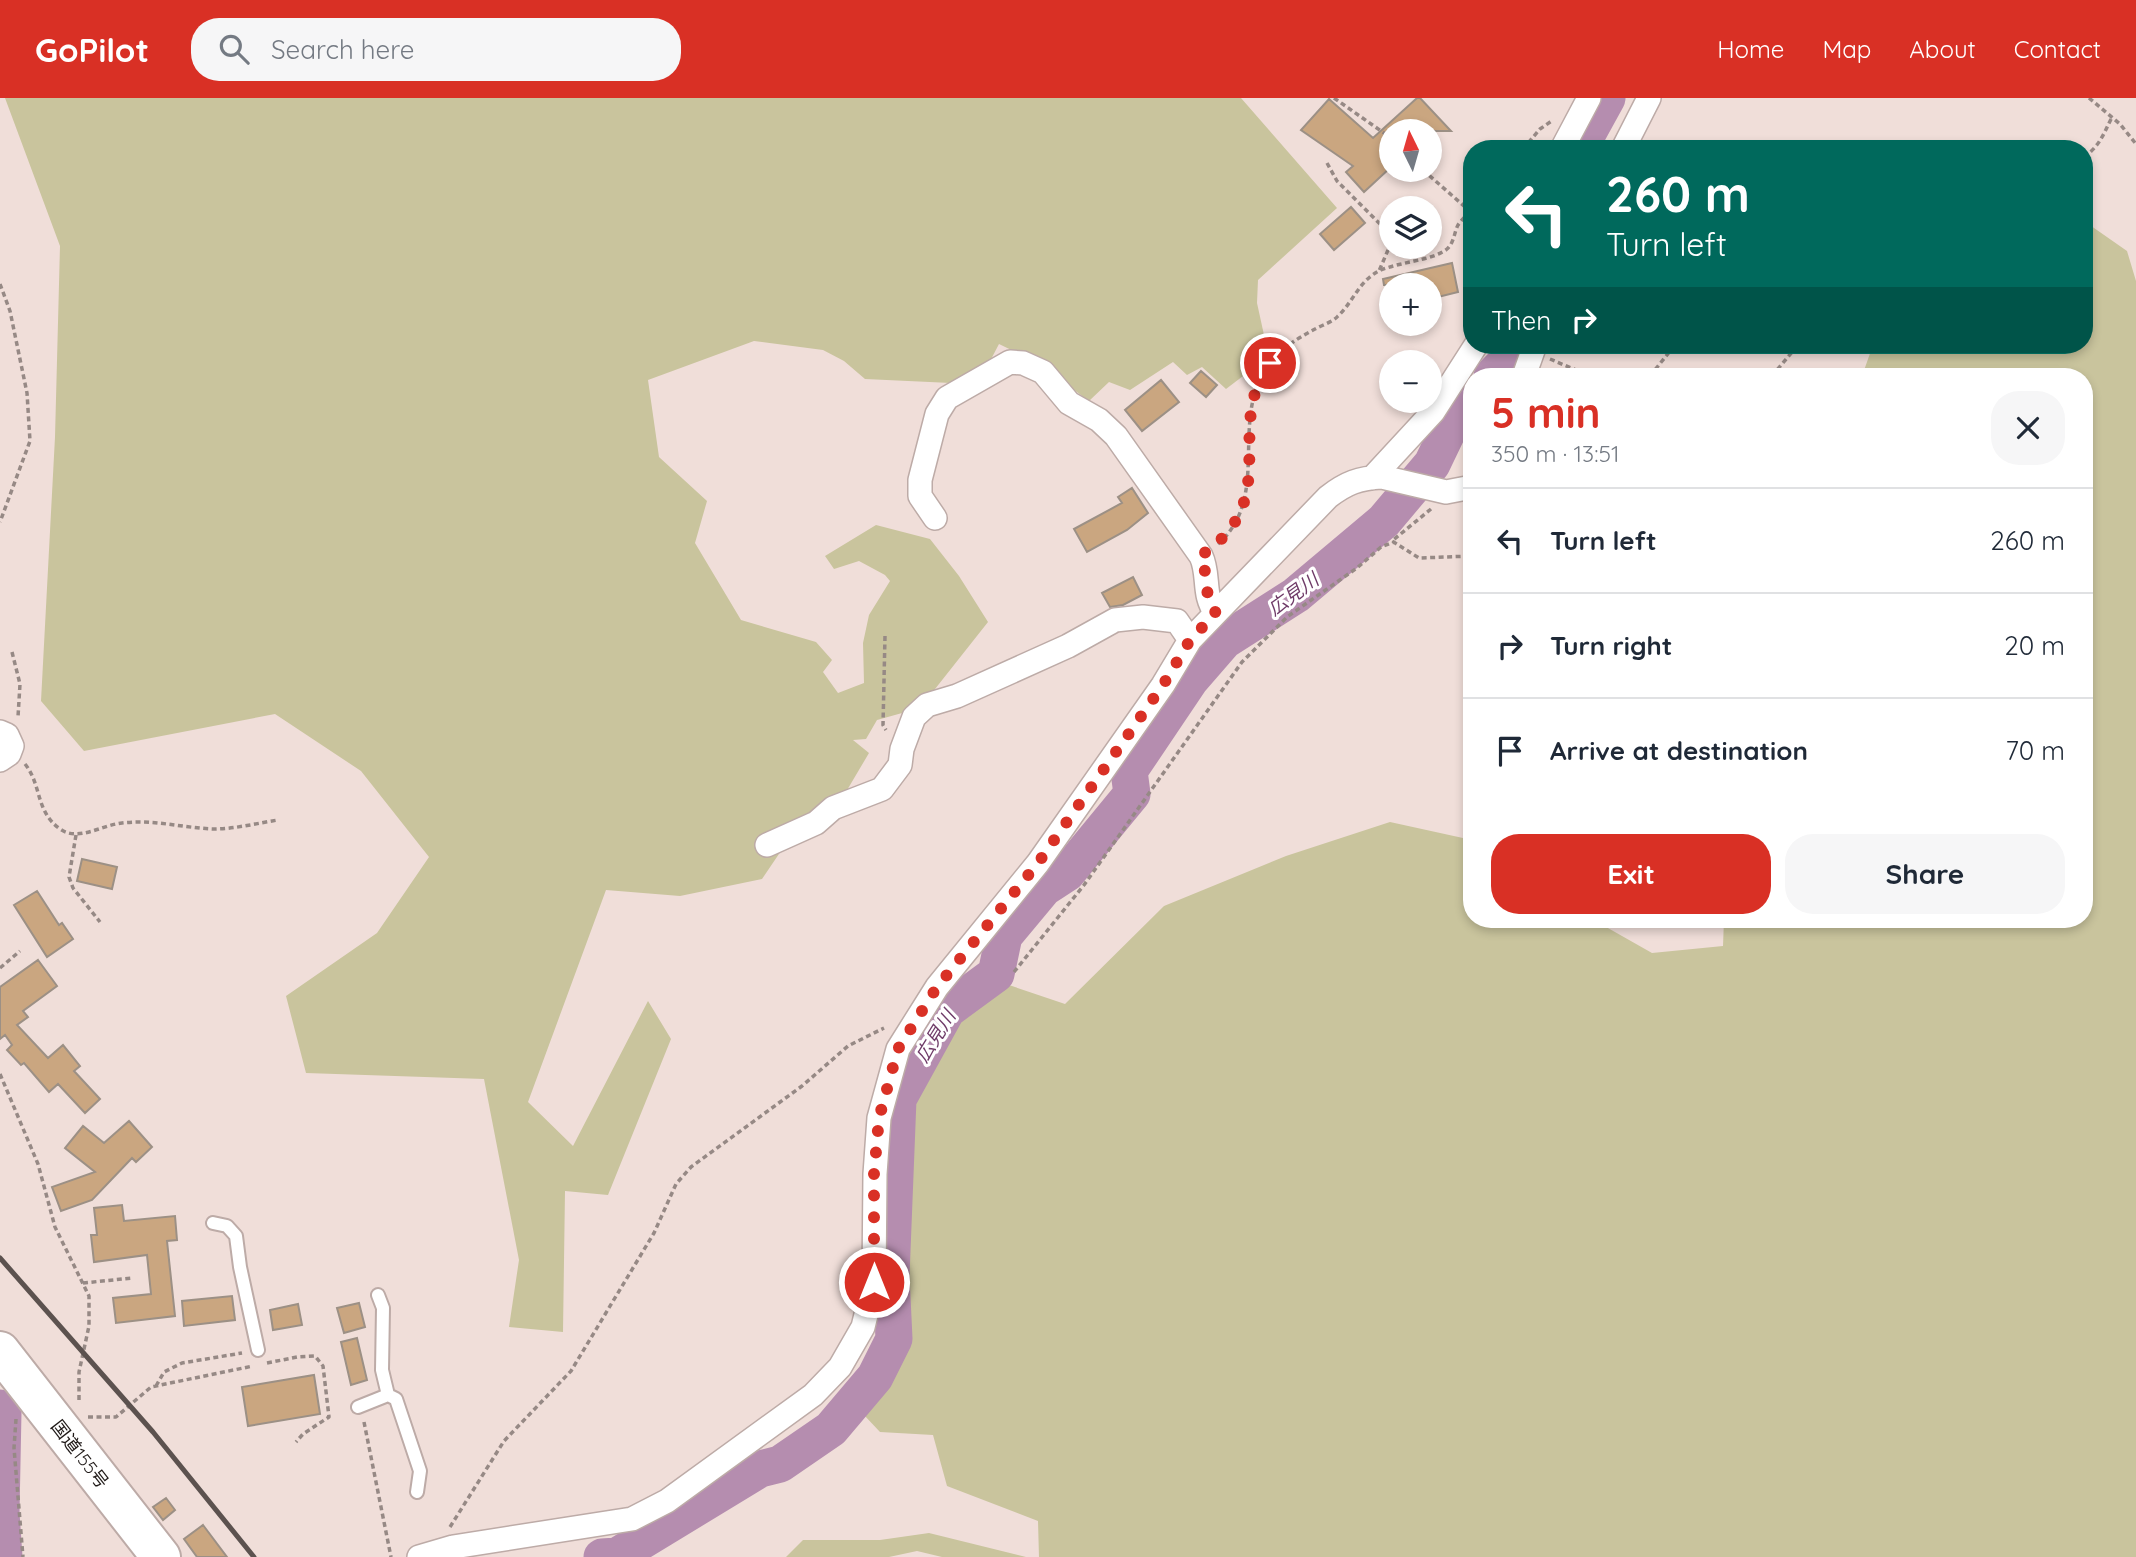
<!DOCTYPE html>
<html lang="en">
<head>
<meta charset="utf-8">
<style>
	:root { --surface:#fff; --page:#f6f6f7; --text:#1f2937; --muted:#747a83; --line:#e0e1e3; --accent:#d93025 }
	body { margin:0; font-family:Quicksand,"Noto Sans JP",sans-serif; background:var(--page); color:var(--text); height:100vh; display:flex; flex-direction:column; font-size:26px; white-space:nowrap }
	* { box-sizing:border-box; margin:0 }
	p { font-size:23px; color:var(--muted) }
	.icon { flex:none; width:38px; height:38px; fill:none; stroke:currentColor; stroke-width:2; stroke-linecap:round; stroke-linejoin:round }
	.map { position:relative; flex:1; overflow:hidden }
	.panel { position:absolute; left:1463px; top:270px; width:630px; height:560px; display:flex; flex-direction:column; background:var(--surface); border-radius:28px; box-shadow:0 4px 10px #0003 }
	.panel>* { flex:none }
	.banner { position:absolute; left:1463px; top:42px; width:630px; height:214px; border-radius:28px; box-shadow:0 4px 10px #0003; background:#00695c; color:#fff; overflow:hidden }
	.needle { width:46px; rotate:355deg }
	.controls { position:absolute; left:1379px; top:21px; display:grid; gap:14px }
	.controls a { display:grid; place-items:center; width:63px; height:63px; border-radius:50%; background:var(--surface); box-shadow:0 4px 10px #0003; font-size:35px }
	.pin { position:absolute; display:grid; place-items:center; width:60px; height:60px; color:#fff; margin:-30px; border:4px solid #fff; border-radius:50%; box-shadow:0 2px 7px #0007 }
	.me { position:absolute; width:77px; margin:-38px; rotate:0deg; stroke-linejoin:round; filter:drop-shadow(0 0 5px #0008) }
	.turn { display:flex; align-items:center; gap:24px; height:147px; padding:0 28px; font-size:32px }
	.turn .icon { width:91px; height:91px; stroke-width:2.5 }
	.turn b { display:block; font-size:49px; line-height:60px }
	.then { display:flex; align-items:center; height:66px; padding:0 28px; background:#0003; gap:14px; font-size:26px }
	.round { display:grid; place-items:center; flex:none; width:74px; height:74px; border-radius:28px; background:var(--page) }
	.overview { display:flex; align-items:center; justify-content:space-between; height:119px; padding:0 28px }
	h1 { font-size:42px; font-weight:700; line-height:52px; color:var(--accent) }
	.action { display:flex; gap:14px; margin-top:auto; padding:14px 28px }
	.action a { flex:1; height:80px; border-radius:28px; background:var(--accent); color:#fff; font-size:28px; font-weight:700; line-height:80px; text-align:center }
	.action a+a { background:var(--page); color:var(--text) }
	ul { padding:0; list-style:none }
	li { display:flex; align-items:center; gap:21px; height:105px; padding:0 28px; border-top:2px solid var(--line) }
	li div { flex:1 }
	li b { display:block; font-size:26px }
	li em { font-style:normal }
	header { display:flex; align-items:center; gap:42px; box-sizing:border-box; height:98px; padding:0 35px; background:var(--accent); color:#fff }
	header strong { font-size:33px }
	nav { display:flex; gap:38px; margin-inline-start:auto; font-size:24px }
	.search { width:490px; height:63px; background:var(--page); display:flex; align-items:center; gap:18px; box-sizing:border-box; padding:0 24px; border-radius:28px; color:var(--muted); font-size:26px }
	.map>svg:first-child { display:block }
	.green { fill:#c9c49d }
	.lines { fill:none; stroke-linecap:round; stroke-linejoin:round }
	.river { stroke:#b58daf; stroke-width:37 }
	.building { fill:#caa680; stroke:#9c9085; stroke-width:2 }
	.lane-casing { stroke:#bdaba7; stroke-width:16 }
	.street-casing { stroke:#bdaba7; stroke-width:26 }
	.highway-casing { stroke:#bdaba7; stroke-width:42 }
	.path { stroke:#968985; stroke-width:3.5; stroke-dasharray:5 3.5; stroke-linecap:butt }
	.lane { stroke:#fff; stroke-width:12 }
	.street { stroke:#fff; stroke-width:23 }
	.highway { stroke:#fff; stroke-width:38 }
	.rail { stroke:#5c524f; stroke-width:5 }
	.route { stroke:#d93025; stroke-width:12; stroke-dasharray:0 21.6 }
	.labels { text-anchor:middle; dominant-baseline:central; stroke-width:6; stroke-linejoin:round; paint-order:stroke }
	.street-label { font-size:18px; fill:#1e1816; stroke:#fff }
	.water-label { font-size:19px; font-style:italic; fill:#6f3b68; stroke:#fff }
</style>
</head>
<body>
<header>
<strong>GoPilot</strong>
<div class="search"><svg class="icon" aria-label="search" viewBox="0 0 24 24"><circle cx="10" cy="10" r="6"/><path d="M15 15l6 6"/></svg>Search here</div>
<nav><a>Home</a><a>Map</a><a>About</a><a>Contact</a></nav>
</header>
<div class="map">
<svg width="2136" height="1459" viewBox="0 0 2136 1459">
	<rect width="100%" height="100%" fill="#f0ded9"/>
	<path class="green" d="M5,0H1241L1337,110L1258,182L1257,205L1264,237L1247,275L1226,291L1202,269L1187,277L1173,264L1130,292L1109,284L1089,303L1038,265L999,246L988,267L951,285L865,281L844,263L823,252L754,243L648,282L659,359L707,403L695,445L741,522L816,544L832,562L823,574L838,595L864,585L863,545L869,517L890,483L885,477L859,463L834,471L825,458L876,427L930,441L959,478L988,524L920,610L877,622L866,641L853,642L869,655L840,704L804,719L762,781L680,798L606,792L528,1004L573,1048L648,903L671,941L608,1097L565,1093L563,1234L509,1229L519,1162L484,981L306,975L286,898L377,835L429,759L361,673L275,616L84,653L41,603L55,339L60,148Z
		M2084,123L2127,153L2136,183V1459H1039L1038,1423L947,1388L933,1337L880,1334L864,1317L894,1268L905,1229L909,1010L950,925L1003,885L1065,906L1164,808L1286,758L1390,724L1472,742V821H1592L1652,855L1723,848L1724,821H2084V278H1862L1873,247H2084Z
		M929,1435L1026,1459H942L917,1453L889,1459H786L803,1442H880Z"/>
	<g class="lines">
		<path class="river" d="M1579,51L1607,0
			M1492,278L1513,257L1516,247
			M0,1310L3,1314L1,1415L4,1459
			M602,1459L617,1458L760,1371L780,1366L831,1331L875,1279L894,1241L891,1178L898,1001L947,912L996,876L1004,838L1044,790L1067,775L1132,696L1129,673L1191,581L1224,543L1296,497L1384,423L1432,366L1456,316L1472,300"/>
	</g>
	<path class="building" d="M1417,0H1420L1451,33H1391V69L1364,94L1346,74L1353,68L1301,32L1329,1L1373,40Z
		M1351,109L1365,125L1334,152L1320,136Z
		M1452,165L1458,194L1430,201V187H1384L1383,181Z
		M1201,273L1217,287L1206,299L1190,285Z
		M1161,282L1179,304L1142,333L1125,312Z
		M1132,390L1148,415L1127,432L1087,454L1074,431L1122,405L1118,399Z
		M1133,479L1142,497L1123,507L1110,509L1102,495Z
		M82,761L117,769L112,791L77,783Z
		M37,793L59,827L62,825L73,841L47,859L14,807Z
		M38,862L57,888L23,913L28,919L17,927L48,960L63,947L80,968L74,973L100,1001L85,1015L58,986L49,994L24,965L21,967L7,952L12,947L5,937L0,941V889Z
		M129,1023L152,1049L136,1064L132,1060L92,1102L61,1113L52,1089L95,1074L65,1050L83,1028L104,1045Z
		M122,1107L124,1123L175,1118L177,1142L167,1143L175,1218L116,1225L113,1200L151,1196L147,1157L94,1164L91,1137H97L94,1110Z
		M232,1198L235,1222L184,1228L182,1203Z
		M359,1205L365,1229L344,1235L337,1210Z
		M298,1206L302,1227L273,1232L270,1212Z
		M357,1240L367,1282L351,1287L341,1244Z
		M314,1277L320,1316L248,1328L242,1289Z
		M166,1400L175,1412L163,1422L153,1409Z
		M203,1427L227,1459H197L184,1441Z"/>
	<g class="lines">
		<defs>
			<path id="lane" d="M213,1125L227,1128L236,1138L240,1169L258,1252
				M378,1197L383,1210L382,1272L388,1297
				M358,1309L388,1297L396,1301L420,1373L417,1394"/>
			<path id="street" d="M1562,51L1589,0
				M1623,51L1649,0
				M1524,278L1535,247
				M1372,380L1433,314L1476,247
				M935,420L920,398V382L937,316L947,300L1010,264L1023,265L1043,274L1069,305L1099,322L1116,338L1201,458C1210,477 1202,497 1216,515
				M0,634L7,637L12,648L9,656L0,662
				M767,747L816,725L833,710L882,691L900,667L902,651L914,619L927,607L957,598L1068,548L1115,522L1143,519L1177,523L1190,542
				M419,1459L453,1449L632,1421L667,1403L813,1297L840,1269L863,1229L874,1184L875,1076L879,1020L898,951L937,889L1038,765L1163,587L1190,542L1328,399C1346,385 1359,380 1382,379L1446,394L1472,389"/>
			<path id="highway" d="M0,1253L161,1459"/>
		</defs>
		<use href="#lane" class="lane-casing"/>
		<use href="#street" class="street-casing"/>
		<use href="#highway" class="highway-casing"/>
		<path class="path" d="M1334,0L1391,40
			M2089,0L2120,26L2136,46
			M1523,51L1540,31L1553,22
			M2084,59C2100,48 2104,35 2112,19
			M1327,65L1337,83L1388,134V152L1379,173
			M1423,72L1472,115
			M0,186L10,213L27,295L30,343L0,424
			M1784,247L1793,253
			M1550,261L1590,278
			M1650,278L1675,247
			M1772,278L1798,247
			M1431,411L1392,443L1419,460L1472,458
			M1218,446C1271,399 1230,325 1266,271C1277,253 1296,241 1315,231C1322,227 1333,224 1338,218C1354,203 1359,182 1381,172C1400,164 1434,162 1447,151C1454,145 1454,135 1458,127C1462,121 1468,116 1472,111
			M885,538L883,627L886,632
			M12,554L20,586L18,619
			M25,666C42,687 35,713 60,731C78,744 102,727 122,725C153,721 183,730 214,731C235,731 258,725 278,722
			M76,737L69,779L73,790L100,824
			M1739,821L1747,827
			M0,870L20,853
			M1014,874L1084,787L1242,564L1287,519L1357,470L1381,449L1394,444
			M0,976L38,1066L55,1129L89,1198V1228L79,1274V1305
			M83,1185L132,1180
			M267,1265L297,1259L315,1258L323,1268L329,1319L303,1336L296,1344
			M156,1288L164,1274L182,1265L242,1255
			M88,1319H116L151,1289L253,1268
			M16,1321L14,1350L23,1459
			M364,1324L391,1459
			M450,1429L504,1343L571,1273L654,1135L676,1086L691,1069L802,988L848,948L884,930"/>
		<use href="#lane" class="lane"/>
		<use href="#street" class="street"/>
		<use href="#highway" class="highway"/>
		<path class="rail" d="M0,1160L153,1334L254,1459"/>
	</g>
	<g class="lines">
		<path class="route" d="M874,1184V1076L879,1020L898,951L937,889L1038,765L1163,587L1190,542L1216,515C1202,497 1210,477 1200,458C1286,402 1222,331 1270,265"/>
	</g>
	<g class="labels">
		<g class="street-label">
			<text transform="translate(80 1356) rotate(52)">国道155号</text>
		</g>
		<g class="water-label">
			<text transform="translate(1293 496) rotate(-36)">広見川</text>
			<text transform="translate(935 938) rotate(-58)">広見川</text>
		</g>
	</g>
</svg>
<div class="controls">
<a><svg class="needle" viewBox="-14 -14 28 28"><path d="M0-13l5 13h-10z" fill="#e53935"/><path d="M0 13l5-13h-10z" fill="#747a83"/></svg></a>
<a><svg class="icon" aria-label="layers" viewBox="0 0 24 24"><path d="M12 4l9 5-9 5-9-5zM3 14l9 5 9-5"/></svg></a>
<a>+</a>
<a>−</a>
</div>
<div class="pin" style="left:1270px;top:265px;background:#d93025"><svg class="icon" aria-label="arrive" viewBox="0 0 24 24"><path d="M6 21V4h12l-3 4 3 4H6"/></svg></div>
<svg class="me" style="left:874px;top:1184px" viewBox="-20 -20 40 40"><circle r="17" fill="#d93025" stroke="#fff" stroke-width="3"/><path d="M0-11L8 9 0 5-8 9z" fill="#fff"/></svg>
<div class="banner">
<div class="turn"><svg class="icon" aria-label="left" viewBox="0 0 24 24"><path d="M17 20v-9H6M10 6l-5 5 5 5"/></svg><div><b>260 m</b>Turn left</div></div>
<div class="then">Then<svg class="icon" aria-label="right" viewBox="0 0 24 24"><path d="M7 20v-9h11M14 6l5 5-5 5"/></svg></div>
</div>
<section class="panel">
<div class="overview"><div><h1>5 min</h1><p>350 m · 13:51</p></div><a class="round"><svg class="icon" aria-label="close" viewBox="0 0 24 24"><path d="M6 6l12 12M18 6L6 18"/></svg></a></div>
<ul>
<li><svg class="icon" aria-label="left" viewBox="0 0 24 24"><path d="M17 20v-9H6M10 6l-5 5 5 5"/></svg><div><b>Turn left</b></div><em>260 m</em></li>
<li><svg class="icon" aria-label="right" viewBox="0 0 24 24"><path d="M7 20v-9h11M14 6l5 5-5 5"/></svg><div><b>Turn right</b></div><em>20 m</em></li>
<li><svg class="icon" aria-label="arrive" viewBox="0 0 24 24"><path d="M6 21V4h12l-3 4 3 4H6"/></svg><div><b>Arrive at destination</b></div><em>70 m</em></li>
</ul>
<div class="action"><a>Exit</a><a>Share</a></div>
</section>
</div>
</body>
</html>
